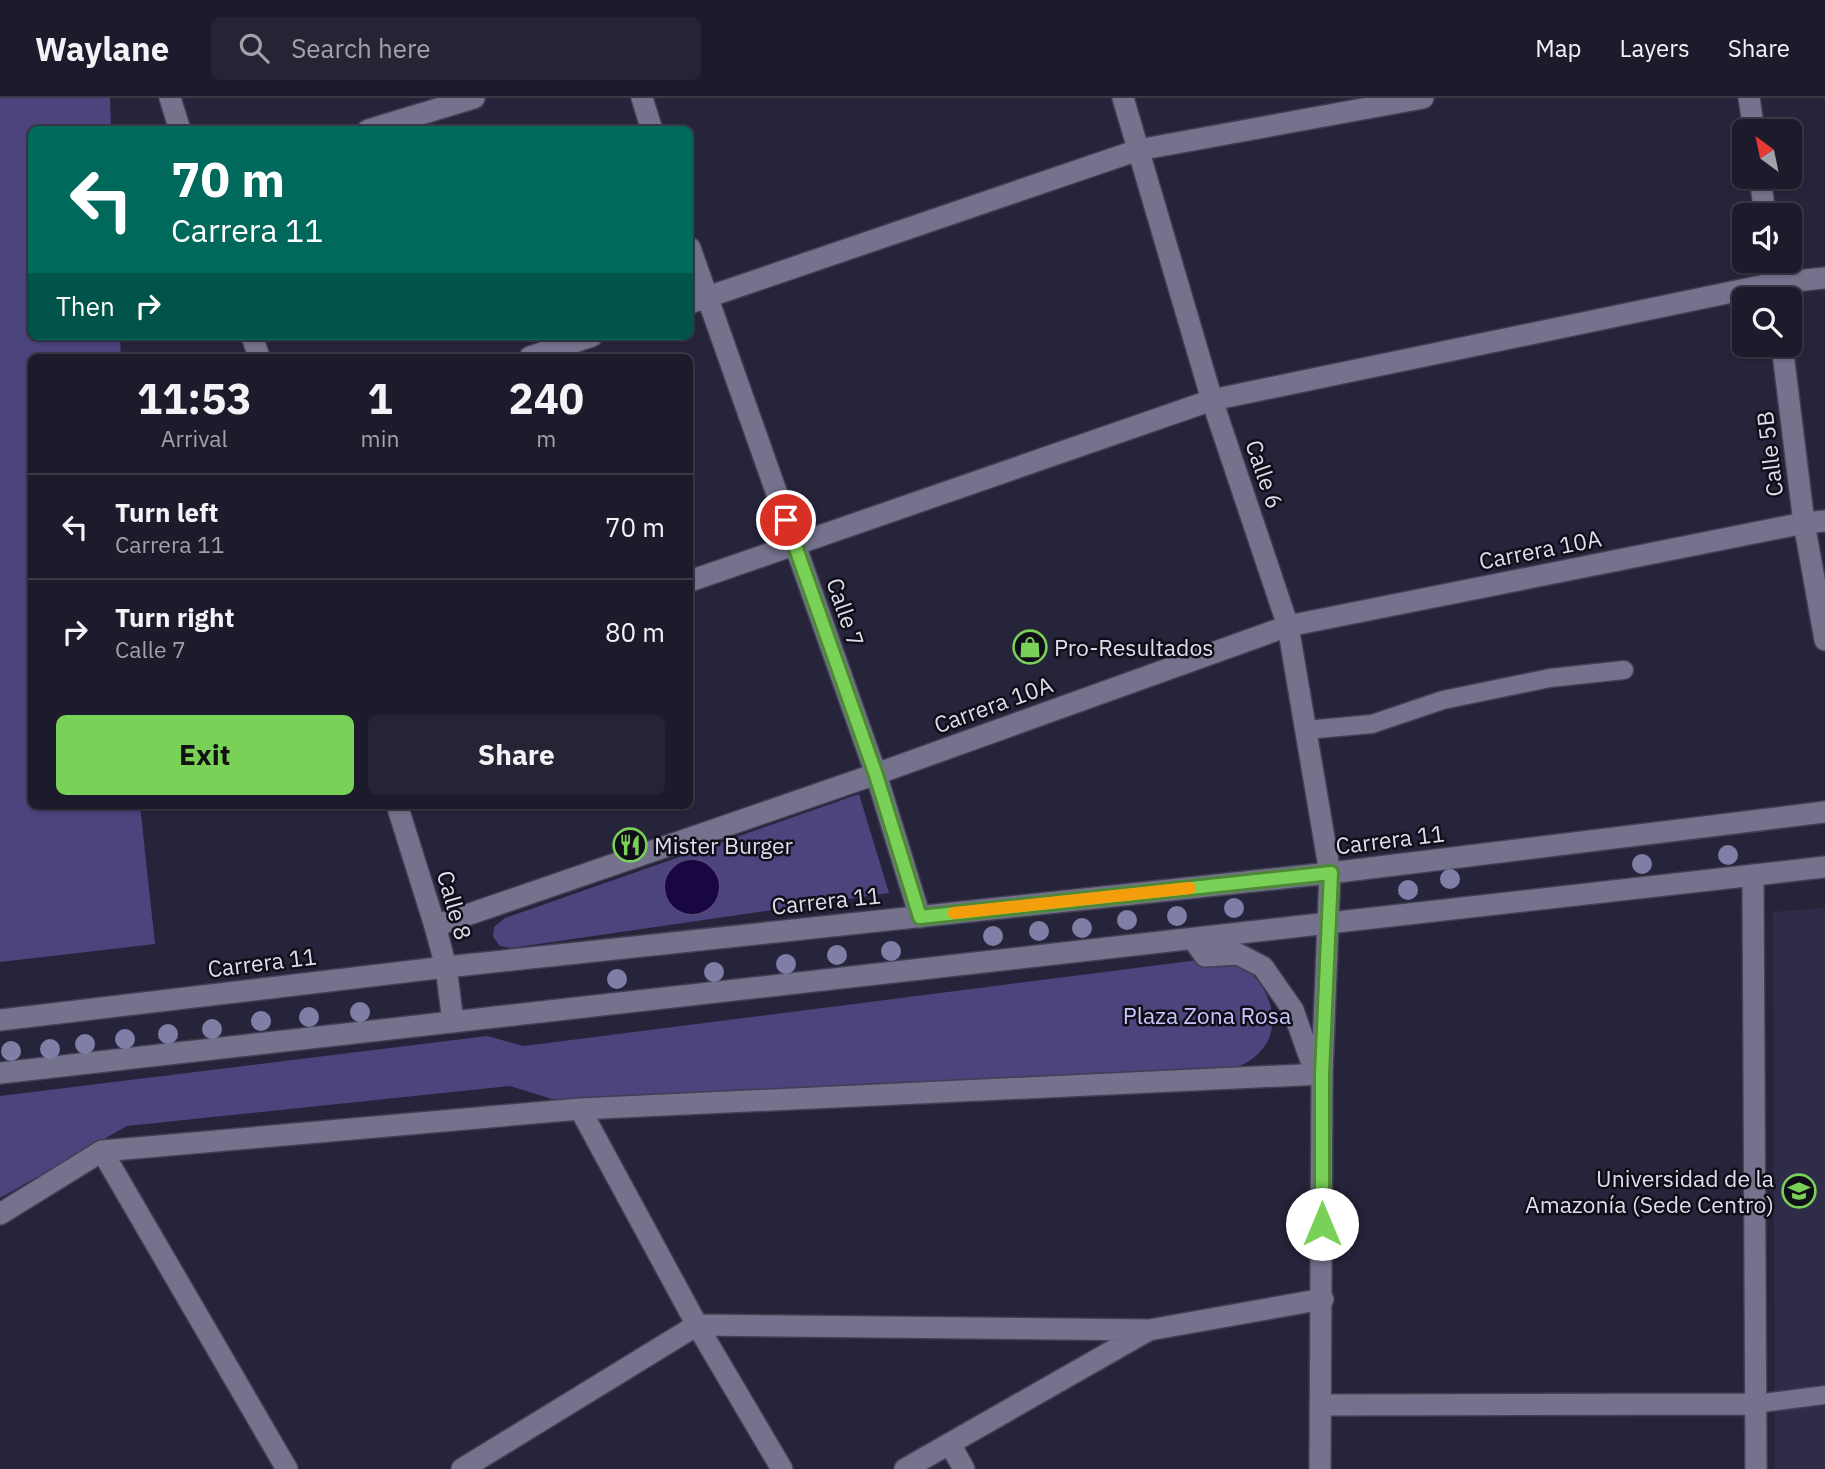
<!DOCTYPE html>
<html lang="en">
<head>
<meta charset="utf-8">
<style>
	:root { --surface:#1c1b2c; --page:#252434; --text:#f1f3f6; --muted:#a0a1a9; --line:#3a3948; --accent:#7ad157 }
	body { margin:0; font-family:"IBM Plex Sans",sans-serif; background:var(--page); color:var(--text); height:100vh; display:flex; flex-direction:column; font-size:26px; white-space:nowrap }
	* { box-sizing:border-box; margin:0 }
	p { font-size:23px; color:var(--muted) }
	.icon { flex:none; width:38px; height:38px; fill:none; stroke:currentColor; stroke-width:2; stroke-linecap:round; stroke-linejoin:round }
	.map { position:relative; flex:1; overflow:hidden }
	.sheet { position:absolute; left:28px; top:256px; width:665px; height:455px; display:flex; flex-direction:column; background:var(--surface); border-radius:10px; box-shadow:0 2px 5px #0004,0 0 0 2px var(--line) }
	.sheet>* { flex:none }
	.top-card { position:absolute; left:28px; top:28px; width:665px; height:214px; border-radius:10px; box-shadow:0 2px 5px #0004,0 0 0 2px var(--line); background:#00695c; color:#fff; overflow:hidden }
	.needle { width:46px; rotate:327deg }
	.buttons { position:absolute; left:1732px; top:21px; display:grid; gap:14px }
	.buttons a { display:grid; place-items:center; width:70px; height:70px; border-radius:10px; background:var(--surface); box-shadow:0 2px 5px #0004,0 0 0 2px var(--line); font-size:35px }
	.pin { position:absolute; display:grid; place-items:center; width:60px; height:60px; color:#fff; margin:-30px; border:4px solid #fff; border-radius:50%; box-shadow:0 2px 7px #0007 }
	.me { position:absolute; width:77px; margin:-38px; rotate:0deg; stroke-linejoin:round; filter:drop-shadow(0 0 5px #0008) }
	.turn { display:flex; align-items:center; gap:24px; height:147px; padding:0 28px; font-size:32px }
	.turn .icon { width:91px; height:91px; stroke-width:2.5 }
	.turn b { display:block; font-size:49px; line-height:60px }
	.then { display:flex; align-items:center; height:66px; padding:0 28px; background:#0003; gap:14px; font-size:26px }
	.eta { display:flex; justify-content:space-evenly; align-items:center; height:119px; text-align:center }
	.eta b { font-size:42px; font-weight:800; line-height:49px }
	.primary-button { display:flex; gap:14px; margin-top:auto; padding:14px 28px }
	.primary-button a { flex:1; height:80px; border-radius:10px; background:var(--accent); color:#111; font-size:28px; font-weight:800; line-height:80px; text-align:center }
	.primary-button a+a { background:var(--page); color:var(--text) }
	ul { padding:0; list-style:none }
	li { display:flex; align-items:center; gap:21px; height:105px; padding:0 28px; border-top:2px solid var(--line) }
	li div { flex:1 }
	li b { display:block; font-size:26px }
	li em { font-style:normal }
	header { display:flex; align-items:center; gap:42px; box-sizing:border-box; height:98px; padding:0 35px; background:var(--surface); border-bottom:2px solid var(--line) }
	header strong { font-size:33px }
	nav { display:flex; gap:38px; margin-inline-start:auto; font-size:24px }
	.search { width:490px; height:63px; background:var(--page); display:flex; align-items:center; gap:18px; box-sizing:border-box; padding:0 24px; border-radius:10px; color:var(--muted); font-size:26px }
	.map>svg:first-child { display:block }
	.built { fill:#2f2c49 }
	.green { fill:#4b447d }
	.water { fill:#190743; stroke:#544776; stroke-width:2 }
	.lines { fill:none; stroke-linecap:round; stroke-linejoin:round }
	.lane-casing { stroke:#413f52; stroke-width:21 }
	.street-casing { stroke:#413f52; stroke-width:24 }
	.secondary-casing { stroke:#413f52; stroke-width:24 }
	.lane { stroke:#74728d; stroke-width:18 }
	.street { stroke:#74728d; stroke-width:21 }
	.secondary { stroke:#74728d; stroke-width:21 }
	.tree { fill:#807da6 }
	.route-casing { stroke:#4f8839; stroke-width:18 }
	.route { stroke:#7ad157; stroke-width:12 }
	.slow { stroke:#f59e0b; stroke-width:12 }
	.labels { text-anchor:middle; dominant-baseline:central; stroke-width:5; stroke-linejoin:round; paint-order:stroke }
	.street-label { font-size:23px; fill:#deddec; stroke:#100f19 }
	.poi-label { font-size:23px; fill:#deddec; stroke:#100f19; text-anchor:start }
	.park-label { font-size:23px; fill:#c9c5fe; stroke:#100f19 }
</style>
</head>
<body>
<header>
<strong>Waylane</strong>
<div class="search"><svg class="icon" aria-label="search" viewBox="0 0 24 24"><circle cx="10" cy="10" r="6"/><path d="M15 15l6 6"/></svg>Search here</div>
<nav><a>Map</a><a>Layers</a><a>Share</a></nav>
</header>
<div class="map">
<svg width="1825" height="1371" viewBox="0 0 1825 1371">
	<rect width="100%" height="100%" fill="#26243a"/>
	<path class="built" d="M1825,810V1371H1775L1773,814Z"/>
	<path class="green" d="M0,0H110L111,31L32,32V238H120L121,259H32V707H140L155,846L0,864Z
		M859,696L889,795L511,850L500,848L493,839L494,829L505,820Z
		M1222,859C1231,864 1244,868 1251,875C1280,904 1282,948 1242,967C1233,971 1219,971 1209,973L555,1002L510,988L127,1028L0,1100V998L487,938L524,948Z"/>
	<path class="water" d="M664 789a28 28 0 1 1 56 0a28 28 0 1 1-56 0Z"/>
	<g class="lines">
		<defs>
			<path id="lane" d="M1306,632L1372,626L1443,602L1550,580L1624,572
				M1755,1306L1825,1297"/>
			<path id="street" d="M642,0L652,32
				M368,32L474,0
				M690,150L876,676L920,819
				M690,205L1138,52L1423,0
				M530,259L592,238
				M690,483L1212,302L1775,185L1825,180
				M1753,777L1756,1371
				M435,828L876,676L1288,528L1804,425L1825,423
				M580,1011L697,1227L782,1371
				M102,1053L287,1371
				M0,1116L102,1053L580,1011L1322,976
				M1321,1307L1755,1306
				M950,1346L964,1371
				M462,1371L697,1227L1149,1232L1323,1201
				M905,1371L1149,1232"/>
			<path id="secondary" d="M170,0L180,32
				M1123,0L1212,302L1288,528L1330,775L1322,976L1320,1371
				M1749,0L1754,33
				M1760,79L1765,117
				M1771,163L1776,201
				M252,238L259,259
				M1782,247L1804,425L1825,542
				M397,707L435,828L446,869L453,924
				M1193,841L1205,858L1238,856L1263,869L1293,912L1310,960L1322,976
				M0,922L446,869L1330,775L1825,714
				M0,975L1825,769"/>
		</defs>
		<use href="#lane" class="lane-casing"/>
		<use href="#street" class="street-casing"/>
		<use href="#secondary" class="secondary-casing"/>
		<use href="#lane" class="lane"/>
		<use href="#street" class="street"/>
		<use href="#secondary" class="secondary"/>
	</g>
	<g class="tree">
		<circle cx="1728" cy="757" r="10"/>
		<circle cx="1642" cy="766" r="10"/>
		<circle cx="1450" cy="781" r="10"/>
		<circle cx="1408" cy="792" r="10"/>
		<circle cx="1234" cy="810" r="10"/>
		<circle cx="1177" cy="818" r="10"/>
		<circle cx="1127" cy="822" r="10"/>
		<circle cx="1082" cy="830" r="10"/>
		<circle cx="1039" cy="833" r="10"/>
		<circle cx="993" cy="838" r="10"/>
		<circle cx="891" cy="853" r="10"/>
		<circle cx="837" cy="857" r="10"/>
		<circle cx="786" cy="866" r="10"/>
		<circle cx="714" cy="874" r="10"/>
		<circle cx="617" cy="881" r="10"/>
		<circle cx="360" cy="914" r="10"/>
		<circle cx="309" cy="919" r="10"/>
		<circle cx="261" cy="923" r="10"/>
		<circle cx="212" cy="931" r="10"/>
		<circle cx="168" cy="936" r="10"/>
		<circle cx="125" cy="941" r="10"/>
		<circle cx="85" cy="946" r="10"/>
		<circle cx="50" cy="951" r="10"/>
		<circle cx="11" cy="953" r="10"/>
	</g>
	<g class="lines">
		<defs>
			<path id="route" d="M786,422L876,677L920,819L1331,775L1322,976V1126"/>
		</defs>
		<use href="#route" class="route-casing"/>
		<use href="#route" class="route"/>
		<path class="slow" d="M954,815L1190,790"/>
	</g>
	<defs>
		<symbol id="shop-ring" viewBox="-11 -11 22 22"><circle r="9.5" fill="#100f19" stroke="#7ad157" stroke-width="1.5"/><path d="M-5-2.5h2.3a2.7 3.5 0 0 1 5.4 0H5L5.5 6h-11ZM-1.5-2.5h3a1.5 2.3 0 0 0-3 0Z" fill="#7ad157"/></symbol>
		<symbol id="restaurant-ring" viewBox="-11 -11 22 22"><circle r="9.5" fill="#100f19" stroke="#7ad157" stroke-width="1.5"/><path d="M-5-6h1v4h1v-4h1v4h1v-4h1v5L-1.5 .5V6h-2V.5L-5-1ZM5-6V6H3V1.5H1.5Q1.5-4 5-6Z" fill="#7ad157"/></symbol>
		<symbol id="university-ring" viewBox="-11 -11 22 22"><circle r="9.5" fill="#100f19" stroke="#7ad157" stroke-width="1.5"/><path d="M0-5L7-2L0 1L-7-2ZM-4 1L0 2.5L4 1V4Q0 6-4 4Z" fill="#7ad157"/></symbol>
	</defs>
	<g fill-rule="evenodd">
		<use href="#shop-ring" x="1011" y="530" width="38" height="38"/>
		<use href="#restaurant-ring" x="611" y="728" width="38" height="38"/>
		<use href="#university-ring" x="1780" y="1074" width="38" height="38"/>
	</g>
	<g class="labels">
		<g class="street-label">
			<text transform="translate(1769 356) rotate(-97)">Calle 5B</text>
			<text transform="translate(1265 376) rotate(71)">Calle 6</text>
			<text transform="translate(1540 451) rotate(-11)">Carrera 10A</text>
			<text transform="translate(846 514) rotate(71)">Calle 7</text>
			<text transform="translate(993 606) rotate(-20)">Carrera 10A</text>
			<text transform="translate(1390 741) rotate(-7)">Carrera 11</text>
			<text transform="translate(826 802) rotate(-6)">Carrera 11</text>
			<text transform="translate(455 807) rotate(74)">Calle 8</text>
			<text transform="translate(262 864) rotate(-7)">Carrera 11</text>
		</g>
		<g class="poi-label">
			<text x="1054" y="549">Pro-Resultados</text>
			<text x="654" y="747">Mister Burger</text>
			<text x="1774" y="1080" text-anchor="end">Universidad de la<tspan x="1774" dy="26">Amazonía (Sede Centro)</tspan></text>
		</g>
		<g class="park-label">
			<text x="1207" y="917">Plaza Zona Rosa</text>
		</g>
	</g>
</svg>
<div class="buttons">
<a><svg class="needle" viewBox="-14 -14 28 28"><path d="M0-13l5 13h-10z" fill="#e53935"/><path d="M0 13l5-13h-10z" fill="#a0a1a9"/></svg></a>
<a><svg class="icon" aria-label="sound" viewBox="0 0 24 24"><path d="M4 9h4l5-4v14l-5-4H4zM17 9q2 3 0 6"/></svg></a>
<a><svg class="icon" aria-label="search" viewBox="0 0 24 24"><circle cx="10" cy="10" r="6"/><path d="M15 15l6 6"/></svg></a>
</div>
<div class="pin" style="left:786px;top:422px;background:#d93025"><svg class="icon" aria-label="arrive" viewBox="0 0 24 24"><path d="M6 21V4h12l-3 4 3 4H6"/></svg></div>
<svg class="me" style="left:1322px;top:1126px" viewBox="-20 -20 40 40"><circle r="19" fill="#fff"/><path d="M0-13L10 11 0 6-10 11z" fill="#7ad157"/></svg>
<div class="top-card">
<div class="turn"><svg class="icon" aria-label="left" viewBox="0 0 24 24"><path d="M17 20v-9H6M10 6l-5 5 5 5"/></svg><div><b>70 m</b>Carrera 11</div></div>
<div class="then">Then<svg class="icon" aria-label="right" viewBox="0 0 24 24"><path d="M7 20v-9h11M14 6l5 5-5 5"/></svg></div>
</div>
<section class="sheet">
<div class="eta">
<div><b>11:53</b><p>Arrival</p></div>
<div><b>1</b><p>min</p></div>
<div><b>240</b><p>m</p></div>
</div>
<ul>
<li><svg class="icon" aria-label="left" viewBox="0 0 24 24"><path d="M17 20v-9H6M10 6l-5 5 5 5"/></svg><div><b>Turn left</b><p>Carrera 11</p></div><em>70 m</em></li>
<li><svg class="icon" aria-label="right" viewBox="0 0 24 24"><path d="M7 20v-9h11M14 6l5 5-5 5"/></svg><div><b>Turn right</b><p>Calle 7</p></div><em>80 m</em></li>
</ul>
<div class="primary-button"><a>Exit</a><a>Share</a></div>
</section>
</div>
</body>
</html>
